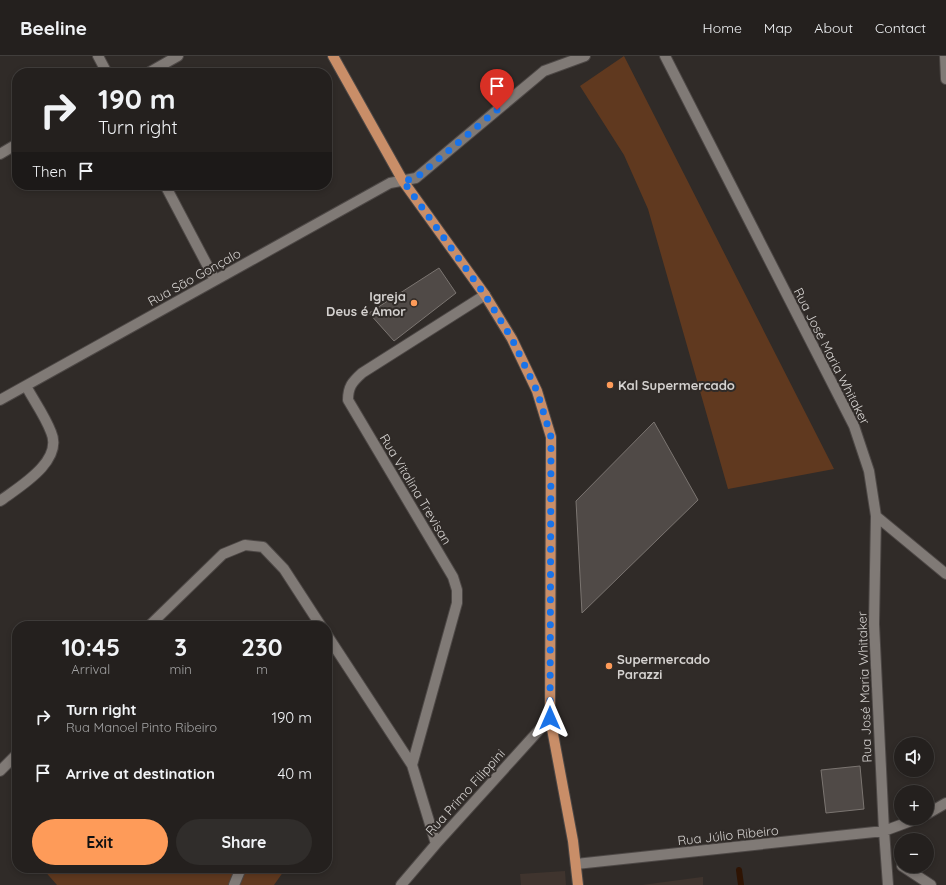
<!DOCTYPE html>
<html lang="en">
<head>
<meta charset="utf-8">
<style>
	:root { --surface:#24201e; --page:#302d2b; --text:#f1f3f6; --muted:#a3a3a4; --line:#413e3c; --accent:#fe9b59 }
	body { margin:0; font-family:Quicksand,sans-serif; background:var(--page); color:var(--text); height:100vh; display:flex; flex-direction:column; font-size:15px; white-space:nowrap }
	* { box-sizing:border-box; margin:0 }
	p { font-size:13px; color:var(--muted) }
	.icon { flex:none; width:22px; height:22px; fill:none; stroke:currentColor; stroke-width:2; stroke-linecap:round; stroke-linejoin:round }
	.map { position:relative; flex:1; overflow:hidden }
	.details { position:absolute; left:12px; top:565px; width:320px; height:252px; display:flex; flex-direction:column; background:var(--surface); border-radius:16px; box-shadow:0 2px 6px #0003,0 0 0 1px var(--line) }
	.details>* { flex:none }
	.guide { position:absolute; left:12px; top:12px; width:320px; height:122px; border-radius:16px; box-shadow:0 2px 6px #0003,0 0 0 1px var(--line); background:#24201e; color:var(--text); overflow:hidden }
	.controls { position:absolute; left:894px; top:681px; display:grid; gap:8px }
	.controls a { display:grid; place-items:center; width:40px; height:40px; border-radius:50%; background:var(--surface); box-shadow:0 2px 6px #0003,0 0 0 1px var(--line); font-size:20px }
	.pin { position:absolute; display:grid; place-items:center; width:34px; height:34px; color:#fff; margin:-41px -17px; border-radius:50% 50% 50% 0; rotate:-45deg; box-shadow:0 0 4px #0007 }
	.pin .icon { rotate:45deg }
	.me { position:absolute; width:44px; margin:-22px; rotate:0deg; stroke-linejoin:round; filter:drop-shadow(0 0 3px #0008) }
	.turn { display:flex; align-items:center; gap:14px; height:84px; padding:0 20px; font-size:18px }
	.turn .icon { width:52px; height:52px; stroke-width:2.5 }
	.turn b { display:block; font-size:28px; line-height:34px }
	.then { display:flex; align-items:center; height:38px; padding:0 20px; background:#0003; gap:8px; font-size:15px }
	.eta { display:flex; justify-content:space-evenly; align-items:center; height:68px; text-align:center }
	.eta b { font-size:24px; font-weight:700; line-height:28px }
	.button { display:flex; gap:8px; margin-top:auto; padding:8px 20px }
	.button a { flex:1; height:46px; border-radius:24px; background:var(--accent); color:#111; font-size:16px; font-weight:700; line-height:46px; text-align:center }
	.button a+a { background:var(--page); color:var(--text) }
	ul { padding:0; list-style:none }
	li { display:flex; align-items:center; gap:12px; height:56px; padding:0 20px }
	li div { flex:1 }
	li b { display:block; font-size:15px }
	li em { font-style:normal }
	header { display:flex; align-items:center; gap:24px; box-sizing:border-box; height:56px; padding:0 20px; background:var(--surface); border-bottom:1px solid var(--line) }
	header strong { font-size:19px }
	nav { display:flex; gap:22px; margin-inline-start:auto; font-size:14px }
	.map>svg:first-child { display:block }
	.built { fill:#3f342e }
	.green { fill:#60391f }
	.lines { fill:none; stroke-linecap:round; stroke-linejoin:round }
	.stream { stroke:#2f1403; stroke-width:6 }
	.building { fill:#504a47; stroke:#7b7571 }
	.minor-casing { stroke:#4d4846; stroke-width:12 }
	.major-casing { stroke:#4d4846; stroke-width:12 }
	.minor { stroke:#807a76; stroke-width:10 }
	.major { stroke:#c98e68; stroke-width:10 }
	.route { stroke:#1a73e8; stroke-width:7; stroke-dasharray:0 12.6 }
	.poi-dot { fill:#fe9b59; stroke:#302b28; stroke-width:1.5 }
	.labels { text-anchor:middle; dominant-baseline:central; stroke-width:4; stroke-linejoin:round; paint-order:stroke }
	.street-label { font-size:13px; fill:#d5d2d0; stroke:#302b28 }
	.poi-label { font-size:13px; font-weight:bold; fill:#d5d2d0; stroke:#302b28; text-anchor:start }
</style>
</head>
<body>
<header>
<strong>Beeline</strong>
<nav><a>Home</a><a>Map</a><a>About</a><a>Contact</a></nav>
</header>
<div class="map">
<svg width="946" height="829" viewBox="0 0 946 829">
	<rect width="100%" height="100%" fill="#302b28"/>
	<path class="built" d="M565,815L566,829H521L520,818Z
		M703,821V829H642L702,821Z"/>
	<path class="green" d="M624,0L834,413L728,433L648,153L624,99L580,30Z
		M42,812H286L274,829H57Z"/>
	<g class="lines">
		<path class="stream" d="M739,814L741,829"/>
	</g>
	<path class="building" d="M439,212L456,237L394,285L369,257Z
		M654,366L698,444L582,557L576,445Z
		M860,710L864,753L826,757L821,714Z"/>
	<g class="lines">
		<defs>
			<path id="minor" d="M98,0L107,17
				M665,0L854,370L869,415L876,460L874,568L884,775L888,829
				M945,0L946,23
				M148,17L178,0
				M0,98L17,88
				M165,129L215,224
				M0,344L390,127L416,122L544,15L585,0
				M0,445C19,431 64,405 51,376C45,360 34,345 26,330
				M876,460L946,518
				M149,570L223,498L245,489L263,491L284,513L321,570
				M327,579L412,709L436,788
				M412,709L457,547V534L453,521L348,344C348,331 352,326 362,317L485,239
				M0,715L17,698
				M927,758L946,747
				M576,808L884,775L919,762
				M902,810L931,829
				M234,829L241,812
				M401,829L436,788L550,662"/>
			<path id="major" d="M333,0L403,125L485,239L512,283L537,335L551,381L550,662L573,785L578,829"/>
		</defs>
		<use href="#minor" class="minor-casing"/>
		<use href="#major" class="major-casing"/>
		<use href="#minor" class="minor"/>
		<use href="#major" class="major"/>
	</g>
	<g class="lines">
		<path class="route" d="M497,54L416,122L403,125L485,239L512,283L537,335L551,381L550,662"/>
	</g>
	<g class="poi-dot">
		<circle cx="414" cy="247" r="4"/>
		<circle cx="610" cy="329" r="4"/>
		<circle cx="609" cy="610" r="4"/>
	</g>
	<g class="labels">
		<g class="street-label">
			<text transform="translate(194 221) rotate(-29)">Rua São Gonçalo</text>
			<text transform="translate(832 300) rotate(63)">Rua José Maria Whitaker</text>
			<text transform="translate(416 433) rotate(59)">Rua Vitalina Trevisan</text>
			<text transform="translate(864 631) rotate(-92)">Rua José Maria Whitaker</text>
			<text transform="translate(465 736) rotate(-48)">Rua Primo Filippini</text>
			<text transform="translate(728 779) rotate(-6)">Rua Júlio Ribeiro</text>
		</g>
		<g class="poi-label">
			<text x="406" y="240" text-anchor="end">Igreja<tspan x="406" dy="15">Deus é Amor</tspan></text>
			<text x="618" y="329">Kal Supermercado</text>
			<text x="617" y="603">Supermercado<tspan x="617" dy="15">Parazzi</tspan></text>
		</g>
	</g>
</svg>
<div class="controls">
<a><svg class="icon" aria-label="sound" viewBox="0 0 24 24"><path d="M4 9h4l5-4v14l-5-4H4zM17 9q2 3 0 6"/></svg></a>
<a>+</a>
<a>−</a>
</div>
<div class="pin" style="left:497px;top:54px;background:#d93025"><svg class="icon" aria-label="arrive" viewBox="0 0 24 24"><path d="M6 21V4h12l-3 4 3 4H6"/></svg></div>
<svg class="me" style="left:550px;top:662px" viewBox="-20 -20 40 40"><path d="M0-17L14 15 0 8-14 15z" fill="#1a73e8" stroke="#fff" stroke-width="4"/></svg>
<div class="guide">
<div class="turn"><svg class="icon" aria-label="right" viewBox="0 0 24 24"><path d="M7 20v-9h11M14 6l5 5-5 5"/></svg><div><b>190 m</b>Turn right</div></div>
<div class="then">Then<svg class="icon" aria-label="arrive" viewBox="0 0 24 24"><path d="M6 21V4h12l-3 4 3 4H6"/></svg></div>
</div>
<section class="details">
<div class="eta">
<div><b>10:45</b><p>Arrival</p></div>
<div><b>3</b><p>min</p></div>
<div><b>230</b><p>m</p></div>
</div>
<ul>
<li><svg class="icon" aria-label="right" viewBox="0 0 24 24"><path d="M7 20v-9h11M14 6l5 5-5 5"/></svg><div><b>Turn right</b><p>Rua Manoel Pinto Ribeiro</p></div><em>190 m</em></li>
<li><svg class="icon" aria-label="arrive" viewBox="0 0 24 24"><path d="M6 21V4h12l-3 4 3 4H6"/></svg><div><b>Arrive at destination</b></div><em>40 m</em></li>
</ul>
<div class="button"><a>Exit</a><a>Share</a></div>
</section>
</div>
</body>
</html>
